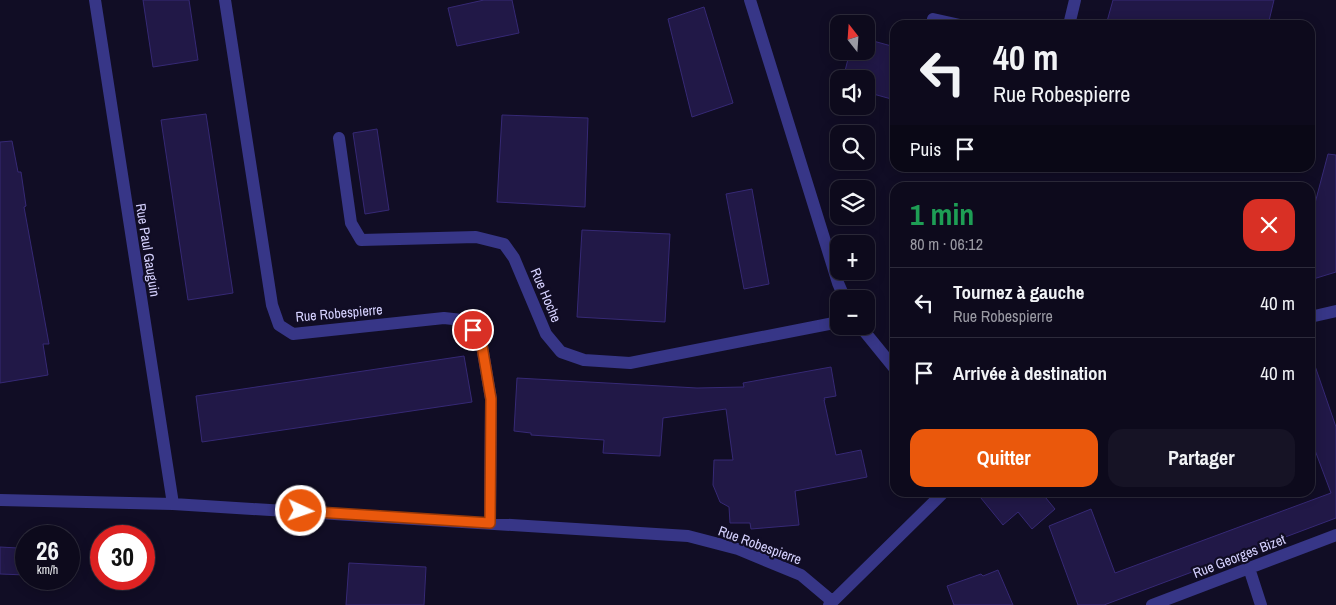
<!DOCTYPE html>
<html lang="fr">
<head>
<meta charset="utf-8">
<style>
	:root { --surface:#0d0a1c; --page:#161325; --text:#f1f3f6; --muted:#9a9aa3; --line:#2d2b3b; --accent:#ea580c }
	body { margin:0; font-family:"Archivo Narrow",sans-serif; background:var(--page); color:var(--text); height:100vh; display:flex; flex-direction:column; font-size:19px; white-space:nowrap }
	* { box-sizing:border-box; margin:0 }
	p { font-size:16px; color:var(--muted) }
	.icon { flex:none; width:28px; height:28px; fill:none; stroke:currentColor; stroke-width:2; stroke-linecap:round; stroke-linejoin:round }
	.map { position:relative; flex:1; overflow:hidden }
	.side { position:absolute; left:890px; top:182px; width:425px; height:315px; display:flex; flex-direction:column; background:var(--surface); border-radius:15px; box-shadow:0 2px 12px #0003,0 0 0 1px var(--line) }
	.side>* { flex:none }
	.banner { position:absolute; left:890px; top:20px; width:425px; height:152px; border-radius:15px; box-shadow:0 2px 12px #0003,0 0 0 1px var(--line); background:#0d0a1c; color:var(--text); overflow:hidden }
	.needle { width:32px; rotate:343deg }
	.controls { position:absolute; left:830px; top:15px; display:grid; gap:10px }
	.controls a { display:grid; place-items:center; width:45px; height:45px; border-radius:10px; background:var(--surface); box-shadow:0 2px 12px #0003,0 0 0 1px var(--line); font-size:25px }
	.speed { position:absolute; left:15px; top:525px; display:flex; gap:10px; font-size:25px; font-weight:700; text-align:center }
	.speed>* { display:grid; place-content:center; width:65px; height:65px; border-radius:50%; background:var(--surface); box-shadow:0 2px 12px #0003,0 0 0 1px var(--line); line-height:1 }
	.speed small { font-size:12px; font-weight:400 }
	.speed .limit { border:8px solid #d22; background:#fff; color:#111 }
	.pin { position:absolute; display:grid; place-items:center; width:42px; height:42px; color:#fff; margin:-21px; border:2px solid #fff; border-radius:50%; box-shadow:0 1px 5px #0007 }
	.me { position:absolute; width:55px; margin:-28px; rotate:93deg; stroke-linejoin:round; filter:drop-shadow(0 0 4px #0008) }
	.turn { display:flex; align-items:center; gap:18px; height:105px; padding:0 20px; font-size:22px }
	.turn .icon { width:65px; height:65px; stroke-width:2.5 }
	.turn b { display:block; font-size:35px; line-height:42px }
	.then { display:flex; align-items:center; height:48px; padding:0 20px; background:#0003; gap:10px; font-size:19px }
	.round { display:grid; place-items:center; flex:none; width:52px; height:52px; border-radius:15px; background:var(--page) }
	.headline { display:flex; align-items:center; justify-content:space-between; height:85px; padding:0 20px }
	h1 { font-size:30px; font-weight:800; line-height:38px; color:#1e9e55 }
	.button { display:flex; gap:10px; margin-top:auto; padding:10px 20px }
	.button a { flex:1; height:58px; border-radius:15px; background:var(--accent); color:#fff; font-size:20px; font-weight:800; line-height:58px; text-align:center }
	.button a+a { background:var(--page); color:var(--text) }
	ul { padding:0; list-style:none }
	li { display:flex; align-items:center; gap:15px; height:70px; padding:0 20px; border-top:1px solid var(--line) }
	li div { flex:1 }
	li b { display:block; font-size:19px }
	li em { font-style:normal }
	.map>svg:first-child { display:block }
	.building { fill:#211847; stroke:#362975 }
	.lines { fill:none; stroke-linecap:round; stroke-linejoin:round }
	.minor { stroke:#373687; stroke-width:12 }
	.route-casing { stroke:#983908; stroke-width:12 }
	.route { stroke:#ea580c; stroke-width:9 }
	.labels { text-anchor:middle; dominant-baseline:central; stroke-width:4.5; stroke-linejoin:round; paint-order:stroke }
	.street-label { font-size:14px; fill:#d6d2ff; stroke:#110d25 }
</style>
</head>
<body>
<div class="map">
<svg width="1336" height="605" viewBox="0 0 1336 605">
	<rect width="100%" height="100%" fill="#110d25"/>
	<path class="building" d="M143,0H189L198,60L153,67Z
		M484,0H512L519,33L457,46L448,8Z
		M1113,0H1274L1268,25H1106Z
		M704,7L733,103L692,117L668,19Z
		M866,39L895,47V100L866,92V79H843L850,51H866Z
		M206,114L233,293L188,300L161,120Z
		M502,115L588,118L585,207L497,202Z
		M377,129L389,210L365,214L353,133Z
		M12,141L18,172H21L26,206L24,207L49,344H43L48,375L0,383V142Z
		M1328,154L1336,155V272L1310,280V222Z
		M752,189L769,284L744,289L726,194Z
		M582,230L670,234L665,322L577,317Z
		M464,356L472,402L202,442L196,396Z
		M1314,363L1336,427V518L1104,605H1078L1049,526L1091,509L1115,573L1331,493L1310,437V364Z
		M831,367L836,396L824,398L825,400H824L836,455L861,450L867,477L795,491L799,525L751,529L750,523H730L729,507L720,502L713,485L714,460H733L726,409L663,418L660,456L603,453L604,440L531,435V433L514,431L517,378L697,388L744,387L743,383Z
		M976,492H1041L1055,509L1032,529L1018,512L1003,525Z
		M0,547L18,548V547H26V575L0,574Z
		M349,563L426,567L424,605H346Z
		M998,570L1013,605H954L947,586L981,574L983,576Z"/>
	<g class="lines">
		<path class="minor" d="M95,0L173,504
			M225,0L272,305L279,325L293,334L444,318L462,320L473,330L482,346L491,399L490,523
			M750,0L838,283L845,299
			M933,19L960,25
			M1069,25L1075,0
			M339,138L351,223L361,240L476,237L504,244L514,258L546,334L561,352L584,360L630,363L839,322
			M1310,317L1336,311
			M860,326L895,369
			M0,500L173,504L688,536L738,549L801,575L832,601
			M1249,568L1261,605
			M829,605L944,492
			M1152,605L1336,535"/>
	</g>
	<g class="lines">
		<defs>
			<path id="route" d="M301,511L490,523L491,399L482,346L473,330"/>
		</defs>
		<use href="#route" class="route-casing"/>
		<use href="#route" class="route"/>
	</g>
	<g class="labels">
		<g class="street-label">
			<text transform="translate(148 250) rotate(81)">Rue Paul Gauguin</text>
			<text transform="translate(546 295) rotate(67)">Rue Hoche</text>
			<text transform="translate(339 313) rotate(-5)">Rue Robespierre</text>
			<text transform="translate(760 545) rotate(20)">Rue Robespierre</text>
			<text transform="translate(1239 556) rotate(-21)">Rue Georges Bizet</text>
		</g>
	</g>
</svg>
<div class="controls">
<a><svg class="needle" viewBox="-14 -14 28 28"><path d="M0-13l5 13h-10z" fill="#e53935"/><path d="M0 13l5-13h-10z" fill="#9a9aa3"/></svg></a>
<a><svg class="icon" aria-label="sound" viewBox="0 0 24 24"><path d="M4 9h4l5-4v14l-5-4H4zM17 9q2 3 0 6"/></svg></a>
<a><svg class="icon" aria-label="search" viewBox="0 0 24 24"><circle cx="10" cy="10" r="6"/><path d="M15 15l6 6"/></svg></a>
<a><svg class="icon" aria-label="layers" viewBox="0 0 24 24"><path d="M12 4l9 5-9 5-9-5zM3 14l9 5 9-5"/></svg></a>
<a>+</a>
<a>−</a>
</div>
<div class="speed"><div>26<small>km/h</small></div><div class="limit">30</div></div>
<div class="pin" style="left:473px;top:330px;background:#d93025"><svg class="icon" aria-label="arrive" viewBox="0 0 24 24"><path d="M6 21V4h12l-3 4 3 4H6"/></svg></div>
<svg class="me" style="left:301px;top:511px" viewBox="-20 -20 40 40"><circle r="17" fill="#ea580c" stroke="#fff" stroke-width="3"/><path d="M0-11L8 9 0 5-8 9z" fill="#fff"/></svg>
<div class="banner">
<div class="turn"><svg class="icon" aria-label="left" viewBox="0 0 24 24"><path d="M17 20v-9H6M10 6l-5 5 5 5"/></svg><div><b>40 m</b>Rue Robespierre</div></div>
<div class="then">Puis<svg class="icon" aria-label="arrive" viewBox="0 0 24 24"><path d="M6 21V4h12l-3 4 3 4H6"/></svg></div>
</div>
<section class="side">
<div class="headline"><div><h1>1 min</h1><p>80 m · 06:12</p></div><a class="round" style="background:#d93025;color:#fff"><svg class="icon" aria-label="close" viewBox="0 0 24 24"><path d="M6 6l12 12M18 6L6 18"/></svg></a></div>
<ul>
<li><svg class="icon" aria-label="left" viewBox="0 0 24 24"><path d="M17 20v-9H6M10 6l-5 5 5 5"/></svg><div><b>Tournez à gauche</b><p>Rue Robespierre</p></div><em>40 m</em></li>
<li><svg class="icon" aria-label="arrive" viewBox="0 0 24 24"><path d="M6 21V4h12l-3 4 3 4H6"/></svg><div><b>Arrivée à destination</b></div><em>40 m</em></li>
</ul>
<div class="button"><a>Quitter</a><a>Partager</a></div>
</section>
</div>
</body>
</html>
